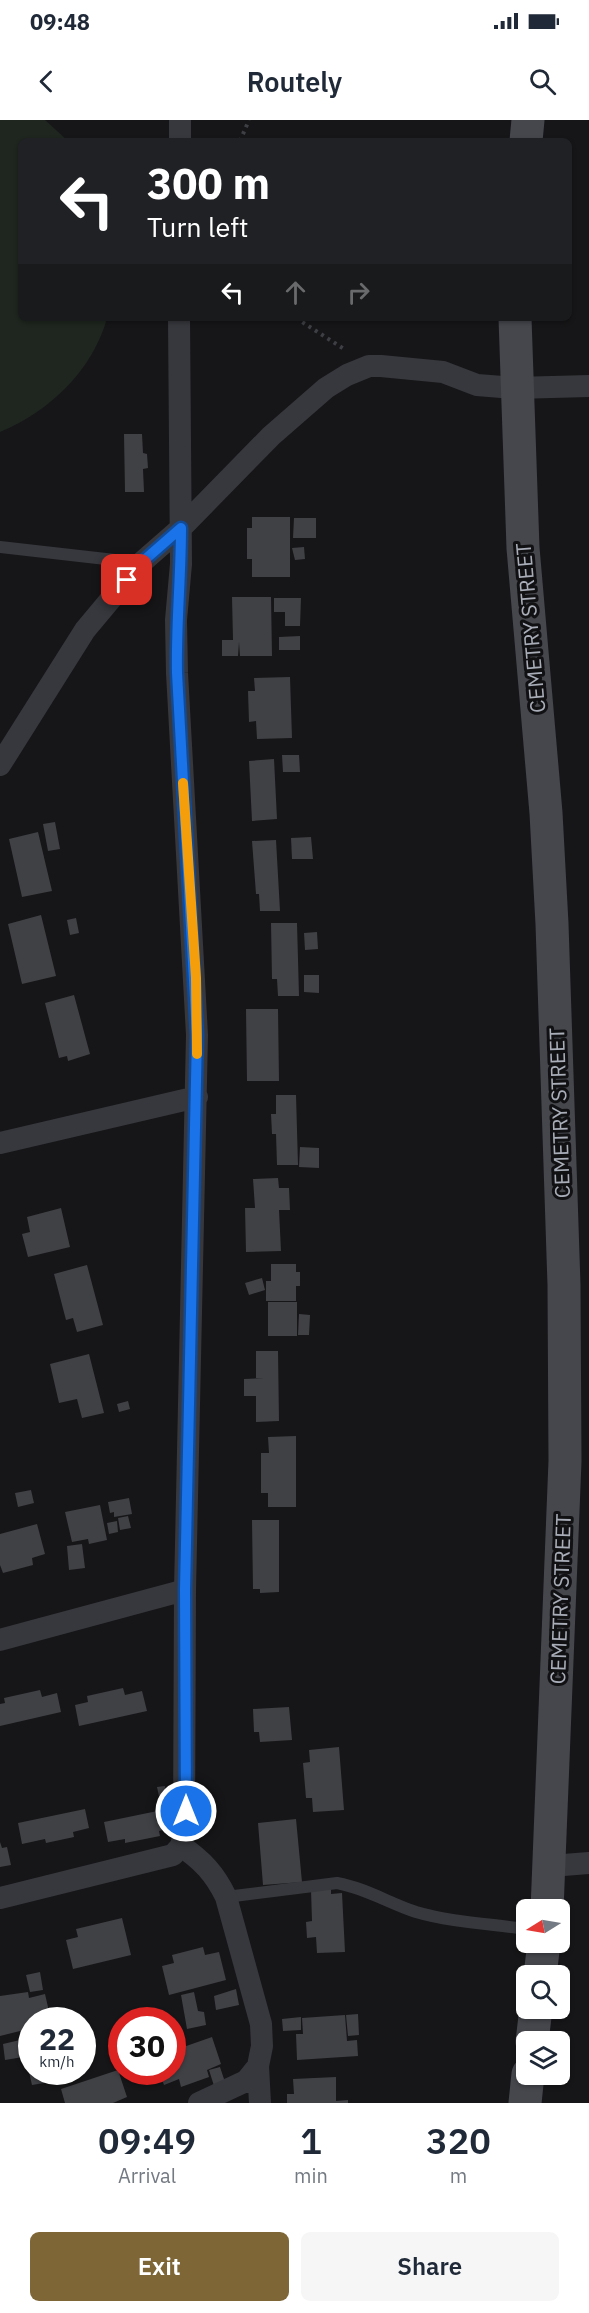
<!DOCTYPE html>
<html lang="en">
<head>
<meta charset="utf-8">
<style>
	:root { --surface:#fff; --page:#f6f6f7; --text:#1f2937; --muted:#747a83; --accent:#7e6636 }
	body { margin:0; font-family:"IBM Plex Sans",sans-serif; background:var(--page); color:var(--text); height:100vh; display:flex; flex-direction:column; font-size:22px; white-space:nowrap }
	* { box-sizing:border-box; margin:0 }
	p { font-size:20px; color:var(--muted) }
	.icon { flex:none; width:33px; height:33px; fill:none; stroke:currentColor; stroke-width:2; stroke-linecap:round; stroke-linejoin:round }
	.map { position:relative; height:1983px; overflow:hidden }
	.side { display:flex; flex-direction:column; background:var(--surface); flex:1 }
	.side>* { flex:none }
	.banner { position:absolute; left:18px; top:18px; width:554px; height:183px; border-radius:9px; box-shadow:0 2px 4px #0004; background:#202124; color:#fff; overflow:hidden }
	.needle { width:39px; rotate:259deg }
	.tools { position:absolute; left:516px; top:1779px; display:grid; gap:12px }
	.tools a { display:grid; place-items:center; width:54px; height:54px; border-radius:9px; background:var(--surface); box-shadow:0 2px 4px #0004; font-size:30px }
	.speed { position:absolute; left:18px; top:1887px; display:flex; gap:12px; font-size:30px; font-weight:700; text-align:center }
	.speed>* { display:grid; place-content:center; width:78px; height:78px; border-radius:50%; background:var(--surface); box-shadow:0 2px 4px #0004; line-height:1 }
	.speed small { font-size:15px; font-weight:400 }
	.speed .limit { border:9px solid #d22; background:#fff; color:#111 }
	.pin { position:absolute; display:grid; place-items:center; width:51px; height:51px; color:#fff; margin:-26px; border-radius:12px; box-shadow:0 3px 9px #0006 }
	.me { position:absolute; width:66px; margin:-33px; rotate:0deg; stroke-linejoin:round; filter:drop-shadow(0 0 4px #0008) }
	.turn { display:flex; align-items:center; gap:21px; height:126px; padding:0 30px; font-size:27px }
	.turn .icon { width:78px; height:78px; stroke-width:2.5 }
	.turn b { display:block; font-size:42px; line-height:51px }
	.lanes { display:flex; align-items:center; height:57px; padding:0 30px; background:#0003; justify-content:center; gap:30px; direction:ltr }
	.lanes .off { opacity:.35 }
	.eta { display:flex; justify-content:space-evenly; align-items:center; height:102px; text-align:center }
	.eta b { font-size:36px; font-weight:600; line-height:42px }
	.primary-button { display:flex; gap:12px; margin-top:auto; padding:12px 30px }
	.primary-button a { flex:1; height:69px; border-radius:9px; background:var(--accent); color:#fff; font-size:24px; font-weight:600; line-height:69px; text-align:center }
	.primary-button a+a { background:var(--page); color:var(--text) }
	.status { display:flex; justify-content:space-between; align-items:center; height:42px; padding:0 30px; background:var(--surface); direction:ltr }
	.status svg { height:16px; fill:currentColor }
	header { display:flex; justify-content:space-between; align-items:center; height:78px; padding:0 30px; background:var(--surface); font-size:27px; font-weight:600 }
	.map>svg:first-child { display:block }
	.green { fill:#1e261f }
	.building { fill:#404145 }
	.lines { fill:none; stroke-linecap:round; stroke-linejoin:round }
	.path { stroke:#3d3f44; stroke-width:4; stroke-dasharray:3 4.5; stroke-linecap:butt }
	.lane { stroke:#37383d; stroke-width:12 }
	.street { stroke:#37383d; stroke-width:22 }
	.secondary { stroke:#45474d; stroke-width:33 }
	.route-casing { stroke:#114b97; stroke-width:15 }
	.route { stroke:#1a73e8; stroke-width:10 }
	.slow { stroke:#f59e0b; stroke-width:10 }
	.labels { text-anchor:middle; dominant-baseline:central; stroke-width:6; stroke-linejoin:round; paint-order:stroke }
	.street-label { font-size:21px; fill:#a8adb8; stroke:#111113 }
</style>
</head>
<body>
<div class="status"><b>09:48</b><svg viewBox="0 0 49 12"><path d="M0 12V9h3v3zM5 12V6h3v6zM10 12V3h3v9zM15 12V0h3v12zM26 1h20v11H26zM47 4h2v5h-2z"/></svg></div>
<header><svg class="icon" aria-label="back" viewBox="0 0 24 24"><path d="M15 5l-7 7 7 7"/></svg>Routely<svg class="icon" aria-label="search" viewBox="0 0 24 24"><circle cx="10" cy="10" r="6"/><path d="M15 15l6 6"/></svg></header>
<div class="map">
<svg width="589" height="1983" viewBox="0 0 589 1983">
	<rect width="100%" height="100%" fill="#161618"/>
	<path class="green" d="M0,0H45L68,21H21V198H107C93,250 49,292 0,312Z"/>
	<path class="building" d="M124,314H142L143,333L147,334L148,348L143,349L144,372H125Z
		M252,397H290V457H252V439H247V408H252Z
		M294,398H316V418H293Z
		M304,427L305,439L295,440L292,428Z
		M232,477H271L272,536H240L239,522L238,536H222V520H233Z
		M274,478H301L300,506H285V492H274Z
		M300,516V530H279V517Z
		M290,557L292,618L257,619L256,601L249,602L248,571H255L254,558Z
		M282,635H299L300,652H283Z
		M274,639L277,699L252,701L249,641Z
		M55,702L60,729L48,731L43,704Z
		M38,712L52,771L22,777L9,719Z
		M311,717L313,739H292L291,718Z
		M276,720L280,791H260L259,774H256L252,721Z
		M41,795L56,856L22,864L8,804Z
		M76,798L79,813L70,815L67,800Z
		M271,803H297L299,876H278L277,859H272Z
		M317,812L318,829L305,830L304,813Z
		M304,855H319V873L304,872Z
		M74,875L90,934L68,941L67,936L59,938L45,883Z
		M246,889H278L279,961H247Z
		M276,975H296L298,1045H277L276,1014H272L271,994H276Z
		M300,1027L319,1028V1048L299,1047Z
		M278,1058L279,1068H289L290,1090H279L281,1131L246,1132L245,1088H255L253,1059Z
		M61,1088L70,1127L28,1137L22,1114L30,1112L27,1097Z
		M271,1144H296V1152H300V1166H296V1181H266V1161H271Z
		M87,1145L103,1205L77,1212L73,1198L66,1200L54,1154Z
		M262,1158L265,1170L249,1175L245,1163Z
		M268,1182H297V1216H268Z
		M299,1194L310,1195L309,1215H298Z
		M256,1231H278L279,1301L256,1302V1276H244V1259L264,1258H256Z
		M89,1234L104,1293L82,1298L77,1279L59,1283L50,1244Z
		M128,1281L130,1289L119,1292L117,1284Z
		M296,1316V1387H268V1373H261V1333H269L268,1317Z
		M31,1370L34,1383L18,1387L15,1373Z
		M129,1378L132,1394L114,1397V1392L110,1393L108,1382Z
		M100,1385L107,1420L89,1424L88,1419L72,1422L65,1392Z
		M128,1396L131,1408L120,1410L118,1398Z
		M252,1400H279V1472L260,1473V1469H253Z
		M117,1401L118,1412L109,1414L107,1403Z
		M37,1404L45,1434L32,1438L33,1445L3,1453L0,1445V1414Z
		M82,1424L85,1448L69,1450L67,1426Z
		M123,1568L125,1575L142,1571L147,1591L79,1606L75,1585L88,1582L87,1576Z
		M40,1570L42,1577L57,1573L61,1592L0,1606V1584L5,1583L4,1578Z
		M289,1587L292,1620L260,1622L259,1612H254L253,1589Z
		M339,1627L344,1690L313,1692L312,1678H306L303,1643L310,1642L309,1630Z
		M165,1666L167,1679L160,1681L157,1667Z
		M172,1688L176,1707L159,1711L160,1716L125,1723V1719L108,1722L104,1702Z
		M85,1689L89,1708L73,1712L74,1717L46,1723L45,1719L22,1724L18,1703Z
		M296,1699L302,1762L263,1765L258,1703Z
		M0,1722L2,1728L7,1727L11,1745L0,1747Z
		M331,1769V1774L342,1773L345,1832L317,1833L316,1817L307,1818L306,1802L312,1801L311,1770Z
		M122,1798L131,1835L73,1849L66,1820L78,1817L76,1809Z
		M203,1827L205,1835L219,1832L226,1860L169,1875L162,1846L174,1843L172,1835Z
		M40,1852L43,1870L30,1872L26,1855Z
		M236,1869L239,1885L216,1890L214,1876Z
		M28,1872L29,1878L45,1874L51,1900H32V1908L0,1916V1876Z
		M194,1872L198,1891L204,1892L206,1905L187,1909L181,1875Z
		M358,1894L359,1915L348,1916L346,1895Z
		M345,1895L347,1921L357,1920L358,1936L297,1940L296,1914H303L302,1898Z
		M301,1897V1910L283,1911L282,1899Z
		M212,1917L221,1944L207,1950L209,1957L181,1967L179,1959L164,1965L159,1952H172V1931Z
		M20,1920L23,1937L5,1940L3,1924Z
		M32,1942V1952H55L56,1961L32,1965L27,1943Z
		M220,1947L226,1965L215,1969L209,1950Z
		M118,1950L127,1977L113,1983H65L61,1969Z
		M336,1957V1981L348,1980V1983H287V1974H294L293,1959Z"/>
	<g class="lines">
		<path class="path" d="M240,21L249,0
			M296,198L344,229"/>
		<path class="lane" d="M0,427L141,443
			M226,1777L337,1763C365,1768 389,1783 416,1792C450,1802 491,1804 526,1809"/>
		<path class="street" d="M180,21V0
			M0,645L85,510L141,443L181,408L271,316L326,268L347,255L369,246H381L443,252L477,265L515,268L589,266
			M0,1023L197,977
			M0,1520L185,1470
			M181,1726C202,1740 215,1754 226,1777L261,1904L262,1926L258,1946L246,1961L199,1983
			M551,1746L589,1743
			M0,1778L173,1735L181,1726L184,1713L185,1470L197,915L177,553L176,500L181,444L179,198
			M258,1946L260,1983"/>
		<path class="secondary" d="M526,21L528,0
			M515,198L523,428L546,693L552,804L564,1165L565,1341L547,1790
			M540,1856L544,1822
			M532,1922L536,1888
			M525,1983L528,1954"/>
	</g>
	<g class="lines">
		<defs>
			<path id="route" d="M127,460L141,443L181,408C181,457 176,504 177,553L197,915L185,1470L186,1691"/>
		</defs>
		<use href="#route" class="route-casing"/>
		<use href="#route" class="route"/>
		<path class="slow" d="M183,663L196,858L197,934"/>
	</g>
	<g class="labels">
		<g class="street-label">
			<text transform="translate(530 508) rotate(-95)">CEMETRY STREET</text>
			<text transform="translate(559 993) rotate(-92)">CEMETRY STREET</text>
			<text transform="translate(560 1479) rotate(-88)">CEMETRY STREET</text>
		</g>
	</g>
</svg>
<div class="tools">
<a><svg class="needle" viewBox="-14 -14 28 28"><path d="M0-13l5 13h-10z" fill="#e53935"/><path d="M0 13l5-13h-10z" fill="#747a83"/></svg></a>
<a><svg class="icon" aria-label="search" viewBox="0 0 24 24"><circle cx="10" cy="10" r="6"/><path d="M15 15l6 6"/></svg></a>
<a><svg class="icon" aria-label="layers" viewBox="0 0 24 24"><path d="M12 4l9 5-9 5-9-5zM3 14l9 5 9-5"/></svg></a>
</div>
<div class="speed"><div>22<small>km/h</small></div><div class="limit">30</div></div>
<div class="pin" style="left:127px;top:460px;background:#d93025"><svg class="icon" aria-label="arrive" viewBox="0 0 24 24"><path d="M6 21V4h12l-3 4 3 4H6"/></svg></div>
<svg class="me" style="left:186px;top:1691px" viewBox="-20 -20 40 40"><circle r="17" fill="#1a73e8" stroke="#fff" stroke-width="3"/><path d="M0-11L8 9 0 5-8 9z" fill="#fff"/></svg>
<div class="banner">
<div class="turn"><svg class="icon" aria-label="left" viewBox="0 0 24 24"><path d="M17 20v-9H6M10 6l-5 5 5 5"/></svg><div><b>300 m</b>Turn left</div></div>
<div class="lanes"><svg class="icon" aria-label="left" viewBox="0 0 24 24"><path d="M17 20v-9H6M10 6l-5 5 5 5"/></svg><svg class="icon off" aria-label="ahead" viewBox="0 0 24 24"><path d="M12 20V5M6 11l6-6 6 6"/></svg><svg class="icon off" aria-label="right" viewBox="0 0 24 24"><path d="M7 20v-9h11M14 6l5 5-5 5"/></svg></div>
</div>
</div>
<section class="side">
<div class="eta">
<div><b>09:49</b><p>Arrival</p></div>
<div><b>1</b><p>min</p></div>
<div><b>320</b><p>m</p></div>
</div>
<div class="primary-button"><a>Exit</a><a>Share</a></div>
</section>
</body>
</html>
